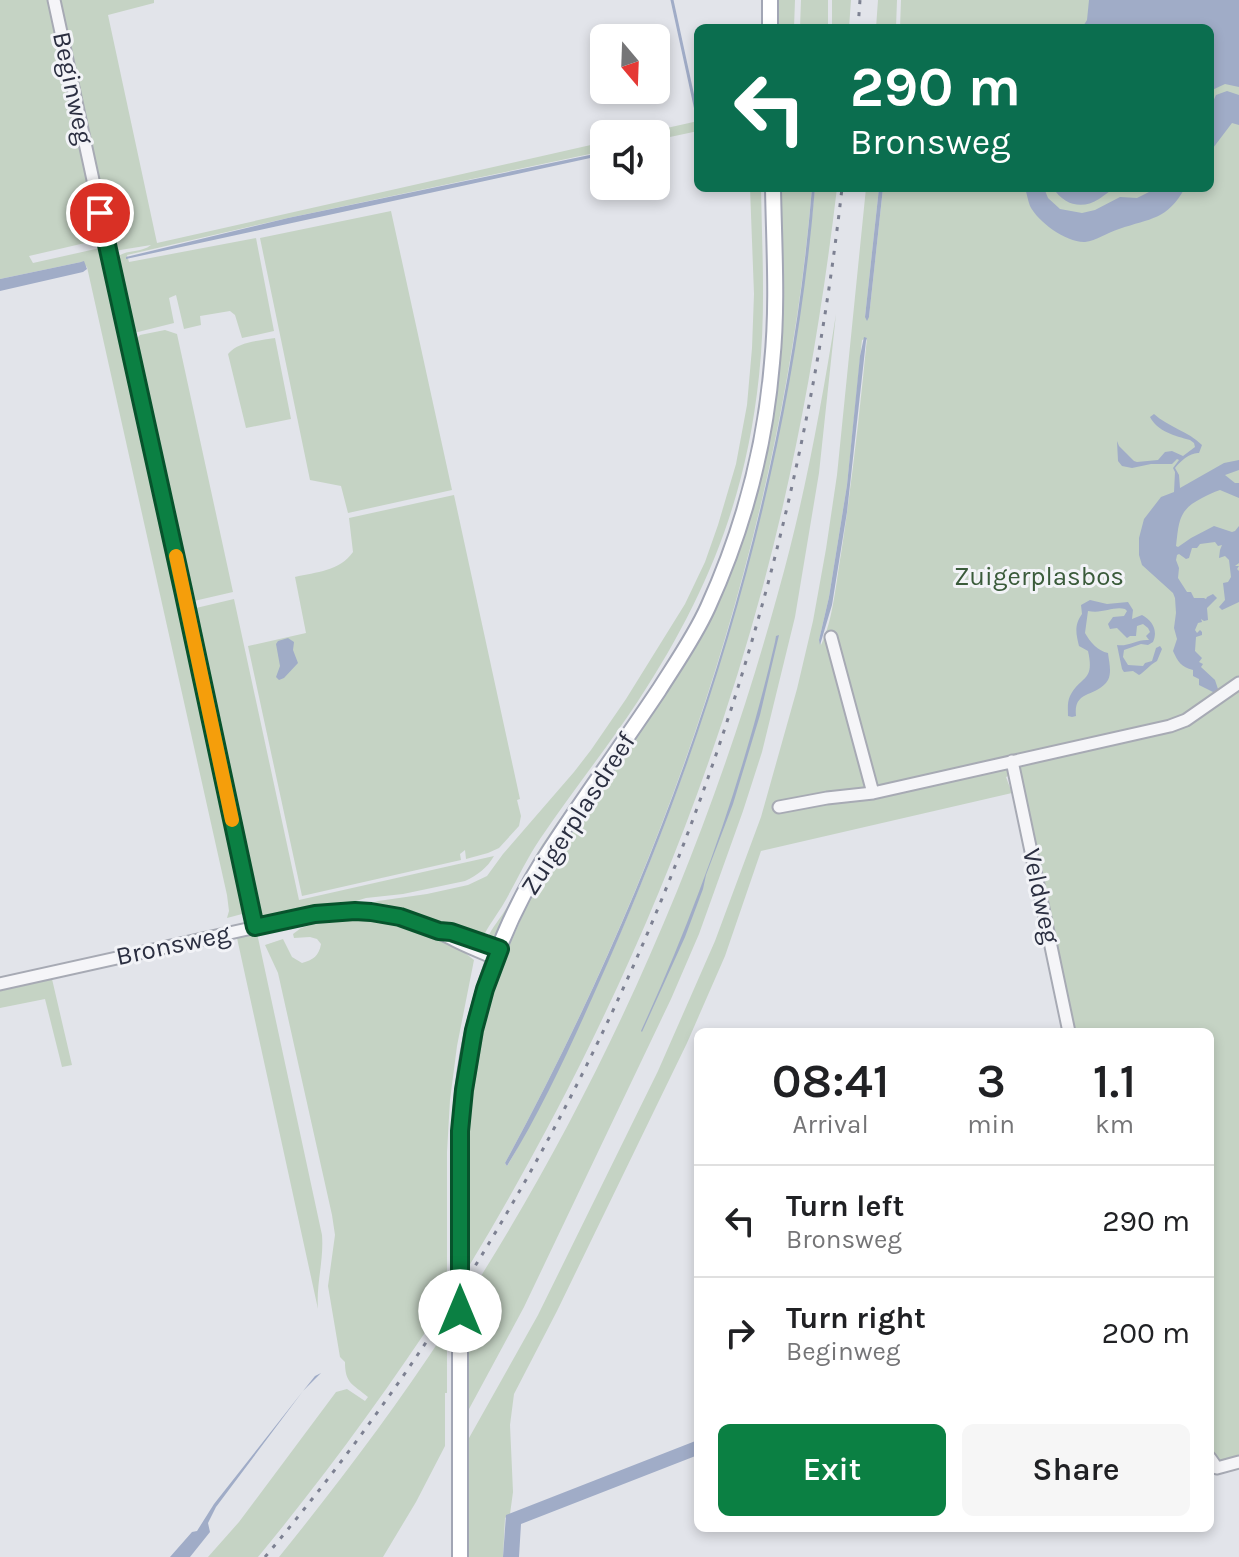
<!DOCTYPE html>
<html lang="en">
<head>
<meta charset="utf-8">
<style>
	:root { --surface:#fff; --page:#f6f6f6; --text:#202124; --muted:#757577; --line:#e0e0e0; --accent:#0b8043 }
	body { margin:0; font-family:Karla,sans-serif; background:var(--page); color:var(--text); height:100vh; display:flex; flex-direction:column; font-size:30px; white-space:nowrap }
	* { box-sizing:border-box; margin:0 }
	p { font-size:26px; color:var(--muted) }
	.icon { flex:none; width:44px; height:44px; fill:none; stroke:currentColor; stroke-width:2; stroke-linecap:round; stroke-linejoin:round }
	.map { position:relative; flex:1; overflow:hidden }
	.drawer { position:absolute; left:694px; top:1028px; width:520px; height:504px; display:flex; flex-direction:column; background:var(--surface); border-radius:12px; box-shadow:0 4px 12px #0003 }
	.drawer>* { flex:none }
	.hud { position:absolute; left:694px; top:24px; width:520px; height:168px; border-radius:12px; box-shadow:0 4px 12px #0003; background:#0b6e4f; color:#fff; overflow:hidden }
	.needle { width:52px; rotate:161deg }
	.controls { position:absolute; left:590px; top:24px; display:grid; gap:16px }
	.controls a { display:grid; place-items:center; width:80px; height:80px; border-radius:12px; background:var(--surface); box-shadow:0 4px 12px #0003; font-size:40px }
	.pin { position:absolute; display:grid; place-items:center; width:68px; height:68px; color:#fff; margin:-34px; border:4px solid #fff; border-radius:50%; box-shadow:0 2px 8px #0007 }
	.me { position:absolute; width:88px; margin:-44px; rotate:0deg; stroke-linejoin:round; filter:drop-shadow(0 0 6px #0008) }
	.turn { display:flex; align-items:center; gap:28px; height:168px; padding:0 24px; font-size:36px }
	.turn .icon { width:104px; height:104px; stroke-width:2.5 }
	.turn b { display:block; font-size:56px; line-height:68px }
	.eta { display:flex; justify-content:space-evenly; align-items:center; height:136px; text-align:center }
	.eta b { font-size:48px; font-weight:600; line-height:56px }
	.button { display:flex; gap:16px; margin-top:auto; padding:16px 24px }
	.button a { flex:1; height:92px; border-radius:12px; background:var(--accent); color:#fff; font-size:32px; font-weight:600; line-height:92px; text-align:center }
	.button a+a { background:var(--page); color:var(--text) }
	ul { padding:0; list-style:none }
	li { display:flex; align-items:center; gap:24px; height:112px; padding:0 24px; border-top:2px solid var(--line) }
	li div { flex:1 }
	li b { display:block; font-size:30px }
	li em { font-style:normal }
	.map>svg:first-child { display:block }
	.green { fill:#c5d3c4; fill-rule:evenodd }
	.water { fill:#a0acc7 }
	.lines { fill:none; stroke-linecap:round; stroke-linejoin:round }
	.stream { stroke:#a0acc7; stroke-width:3 }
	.minor-casing { stroke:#a7aab4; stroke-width:15 }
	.major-casing { stroke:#a2a6b5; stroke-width:18 }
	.minor { stroke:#f5f5f8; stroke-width:11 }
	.major { stroke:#fff; stroke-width:14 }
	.rail { stroke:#7d8192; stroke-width:3; stroke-dasharray:4 8; stroke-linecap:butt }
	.major-bridge-casing { stroke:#a2a6b5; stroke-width:18; stroke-linecap:butt }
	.major-bridge { stroke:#fff; stroke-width:14 }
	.route-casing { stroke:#07532c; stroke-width:20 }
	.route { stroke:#0b8043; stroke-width:14 }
	.slow { stroke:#f59e0b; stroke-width:14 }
	.labels { text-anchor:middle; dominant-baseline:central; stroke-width:6; stroke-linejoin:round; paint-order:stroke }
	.street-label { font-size:26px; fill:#2b2f41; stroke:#f2f3f7 }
	.park-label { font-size:26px; fill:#3a5b3a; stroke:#f2f3f7 }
</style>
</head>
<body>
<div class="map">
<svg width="1239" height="1557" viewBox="0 0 1239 1557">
	<rect width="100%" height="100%" fill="#e2e4ea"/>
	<path class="green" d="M0,0H49L101,236L98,240L29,256L33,263L100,248L105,253L246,899L245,908L242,914L227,918L229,911L227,895L87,267L81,262L0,279Z
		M57,0H154V3L108,15L157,243L604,142V151L288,218L127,255L129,262L256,238L274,331L242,338L235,315L230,311L200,316L201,325L184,329L176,295L169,298L174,323L138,332L130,330L114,260C124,248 140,254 151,245L114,251Z
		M774,0H795L794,28H774Z
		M801,0H828V28H800Z
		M832,0H851L849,28H832Z
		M878,0H897L896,28H876Z
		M901,0H1239V1462L1229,1465L1210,1460V1032H1073L1013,774L1006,777L1012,793L761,851L725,956L687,1043L557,1311L514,1394L510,1425L513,1492L510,1514L505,1518L503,1557H466V1466L469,1465V1438L538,1315L658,1071L715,941L761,817L797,689L813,621L826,549L837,475L866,188H879L865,317H869L883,188H1210V28H900ZM867,338C860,410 852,482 841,554C836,582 833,621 821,645L819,640L829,597L847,485L862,340Z
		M698,121V131L656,140V134H640Z
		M750,188H761C762,250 766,313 759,376C746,500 706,597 638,701C607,748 571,793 540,839C526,860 516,882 504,903C497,915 488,926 482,939L396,911L359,907L378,901L427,894L468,885L487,876L503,854L574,772L591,750L626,699L685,604L705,562L718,525L736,464L747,405L752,348L754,294Z
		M765,188H768L770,292L763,404L734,531L695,621L499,932L492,938L487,939C492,927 501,918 507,907C519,886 529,866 542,845C589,775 643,709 684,635C734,545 761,442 766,339C769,289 766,238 765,188Z
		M778,188H812C783,529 668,863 505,1163L507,1166C519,1147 528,1127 538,1107C561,1064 581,1021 601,977C714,727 788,461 815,188H837C821,322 798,455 763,586C698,828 598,1052 469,1266L466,1264V1126L471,1090L484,1020L504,958L544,866L667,687L759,480Z
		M391,211L452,490L348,513L341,486L310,480L260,238Z
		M836,314L819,473L795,617L762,752L743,811L699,934L671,999L524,1307L469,1409L467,1300H469V1295C607,1078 710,841 778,593C804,501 821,408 836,314Z
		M165,330L177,334L233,592L194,601L186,596L133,342L140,335Z
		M275,338L291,419L246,428L228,354C239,341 259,341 275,338Z
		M454,495L520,799L517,800L521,816L519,826L499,848L488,853L466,859L465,850L460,854L461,860L302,896L248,646L306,633L295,577C316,572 340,571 353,552L349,518Z
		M234,599L299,900L494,856C487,868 478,875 465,881L403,894L366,898L336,907L268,918L257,911L191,616L196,608Z
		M360,917C400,921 443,934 474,960L457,1046L450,1100L447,1152V1298H445L444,1304C386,1392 325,1476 258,1557H208L239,1522L336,1392L347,1389L365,1401L368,1397C353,1384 345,1384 345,1362L340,1357L328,1286L335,1235L332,1215L278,973L265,945L283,939L292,957L302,963C313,960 319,956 321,944L317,939L310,937L294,938L293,934L301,928L311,925L309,923L334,918Z
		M257,933L322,1235C324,1260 316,1284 318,1309L237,938Z
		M52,979L72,1065L62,1067L45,999L0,1008V991Z
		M445,1332V1334L447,1335V1393H445V1446L416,1502L383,1557H279C338,1484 394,1410 445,1332Z"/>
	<path class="water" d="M1089,0H1239V87L1225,84L1210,91V28H1082L1087,20Z
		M1227,91L1239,95V125L1232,123L1210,152V108L1216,95Z
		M604,152V155L126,259V257L288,218Z
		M812,188H815C793,454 716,716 609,960C578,1030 547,1101 507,1166L505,1163C668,863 784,530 812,188Z
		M879,188H883L869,317L867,321L865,317Z
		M1025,188H1044L1048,198L1060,209L1082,213L1095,210L1120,197L1137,198L1157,188H1185C1167,220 1151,218 1119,229C1108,232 1096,241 1085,242C1067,243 1038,222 1030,206C1028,201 1027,194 1025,188Z
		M1053,188H1143C1132,191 1124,187 1116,188C1110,190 1104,196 1099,199C1082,210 1064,205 1053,188Z
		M81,262L84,261L87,269L83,272L0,291V279Z
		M864,337L867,338L866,341L847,512L832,605L820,645L819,640L829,597L847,485L860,356Z
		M1154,414C1168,427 1188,431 1202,445L1199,453C1191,452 1180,461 1175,468L1179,475L1180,488L1224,463L1239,460V470L1225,475L1235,483H1239V498L1220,490C1213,492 1208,495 1202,498C1178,510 1179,522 1176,546L1178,547L1191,538L1214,526L1232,532L1235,531L1239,526V563L1235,566H1239L1237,569L1239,571V602L1222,610L1219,607L1225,600L1223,583L1228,582L1231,577L1229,560L1225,556L1219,558L1220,550L1222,545L1218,546L1215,542L1200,544L1197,548H1192L1189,558L1186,559L1179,554L1177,555L1176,560L1179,568L1178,578L1187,592H1191L1194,598H1204L1206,599L1207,597L1213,594L1217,598L1207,608L1208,620L1204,621L1201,619L1202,622L1198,623L1195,630L1197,633L1200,630L1202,632V635L1196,637L1195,651L1202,658L1199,662L1203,664L1201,667L1215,680L1218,689L1215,693L1199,685V679L1193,676V670C1181,667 1178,662 1173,651L1177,639L1174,628L1176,613L1175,598L1173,593L1142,565L1139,555V538L1144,519L1161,497L1174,492L1175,472L1173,468L1179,460L1177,459L1172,464H1151L1132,468L1122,466L1118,461L1117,441L1119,446L1134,461L1137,462L1158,460L1165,452L1172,451L1183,456L1195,447L1194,443L1190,440C1175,436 1157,431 1150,417Z
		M1090,600L1107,604L1128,602L1133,610L1132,619L1142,615C1153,621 1158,631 1153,642L1148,645L1141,644L1124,650L1123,657L1128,665L1143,666L1145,663L1152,661L1156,648L1160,646L1162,649L1157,661C1149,665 1145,672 1139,675L1133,671L1124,672L1122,669L1117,645C1128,647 1137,639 1149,640L1146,636L1150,632L1148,628L1143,624L1137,626L1136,636H1130L1127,638L1117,628L1110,629L1108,624L1113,617L1124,616L1127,611L1125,609C1113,606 1103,614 1088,611L1085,633C1090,642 1098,651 1108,653C1109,662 1112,672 1108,680C1097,698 1073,689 1076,716L1072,717L1068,716C1068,709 1067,703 1070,696C1081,675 1095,682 1088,651L1079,646C1076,634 1074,625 1082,614L1081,605Z
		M779,635L760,715L733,804L706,875L703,889L685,937L642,1032L641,1031C698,906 744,776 775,642L776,636Z
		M288,638L294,642L293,650L298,663L284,678L279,680L276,677L280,666L276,644L278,641Z
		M321,1373L303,1391L216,1507L208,1523L210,1532L190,1557H170L192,1532L197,1531L214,1504L303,1391L315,1376Z
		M698,1440V1455L521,1524L519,1557H503L506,1515Z"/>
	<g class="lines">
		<path class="stream" d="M672,0L697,115"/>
		<defs>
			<path id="minor" d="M54,0L255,927
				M831,637L873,793
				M1012,761L1069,1032
				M779,807L827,798L873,793L1170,726L1186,720L1239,683
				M463,936L500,949
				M0,984L315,914C339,911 362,910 385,913C410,918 428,927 450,938C464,946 481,952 496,959
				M1210,1458L1217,1468L1239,1462"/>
			<path id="major" d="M770,0V28
				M460,1249C460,1197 458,1144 463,1092C472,1008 503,920 550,850C585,796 623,744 659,690C676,663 695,636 708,607C743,530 765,448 772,363C778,305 774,246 773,188
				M460,1336V1557"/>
		</defs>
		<use href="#minor" class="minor-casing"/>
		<use href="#major" class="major-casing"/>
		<use href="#minor" class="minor"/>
		<use href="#major" class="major"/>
		<path class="rail" d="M858,28L860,0
			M265,1557C592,1167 786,692 842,188"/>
		<defs>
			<path id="major-bridge" d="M460,1249V1336"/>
		</defs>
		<use href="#major-bridge" class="major-bridge-casing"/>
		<use href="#major-bridge" class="major-bridge"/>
	</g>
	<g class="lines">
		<defs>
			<path id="route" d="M100,213L183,590L255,927L315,914L355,911L371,912L400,917L439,931L451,932L500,949L485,989L474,1030L464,1090L460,1131V1311"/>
		</defs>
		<use href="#route" class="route-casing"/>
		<use href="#route" class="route"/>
		<path class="slow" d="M176,556L232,820"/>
	</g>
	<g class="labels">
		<g class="street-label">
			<text transform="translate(73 88) rotate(78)">Beginweg</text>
			<text transform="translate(578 814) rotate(-57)">Zuigerplasdreef</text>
			<text transform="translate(1041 896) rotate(78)">Veldweg</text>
			<text transform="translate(173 945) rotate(-12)">Bronsweg</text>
		</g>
		<g class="park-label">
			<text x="1039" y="576">Zuigerplasbos</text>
		</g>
	</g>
</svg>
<div class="controls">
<a><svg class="needle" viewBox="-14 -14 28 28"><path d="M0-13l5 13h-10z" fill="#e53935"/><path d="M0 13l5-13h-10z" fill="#757577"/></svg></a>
<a><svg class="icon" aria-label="sound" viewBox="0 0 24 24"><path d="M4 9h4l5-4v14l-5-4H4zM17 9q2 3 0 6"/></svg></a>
</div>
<div class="pin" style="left:100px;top:213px;background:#d93025"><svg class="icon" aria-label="arrive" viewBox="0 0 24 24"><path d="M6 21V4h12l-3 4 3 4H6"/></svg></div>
<svg class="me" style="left:460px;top:1311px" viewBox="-20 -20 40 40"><circle r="19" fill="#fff"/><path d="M0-13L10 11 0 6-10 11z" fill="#0b8043"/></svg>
<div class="hud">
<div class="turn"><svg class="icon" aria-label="left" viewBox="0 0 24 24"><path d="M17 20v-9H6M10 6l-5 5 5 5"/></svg><div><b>290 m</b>Bronsweg</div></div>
</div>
<section class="drawer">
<div class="eta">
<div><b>08:41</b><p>Arrival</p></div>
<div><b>3</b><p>min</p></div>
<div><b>1.1</b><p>km</p></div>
</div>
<ul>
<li><svg class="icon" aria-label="left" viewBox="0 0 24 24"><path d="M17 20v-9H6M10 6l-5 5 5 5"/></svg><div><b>Turn left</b><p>Bronsweg</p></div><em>290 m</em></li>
<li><svg class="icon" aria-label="right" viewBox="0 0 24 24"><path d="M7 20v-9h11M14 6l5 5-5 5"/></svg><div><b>Turn right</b><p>Beginweg</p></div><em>200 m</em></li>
</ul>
<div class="button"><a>Exit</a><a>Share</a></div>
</section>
</div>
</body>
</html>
